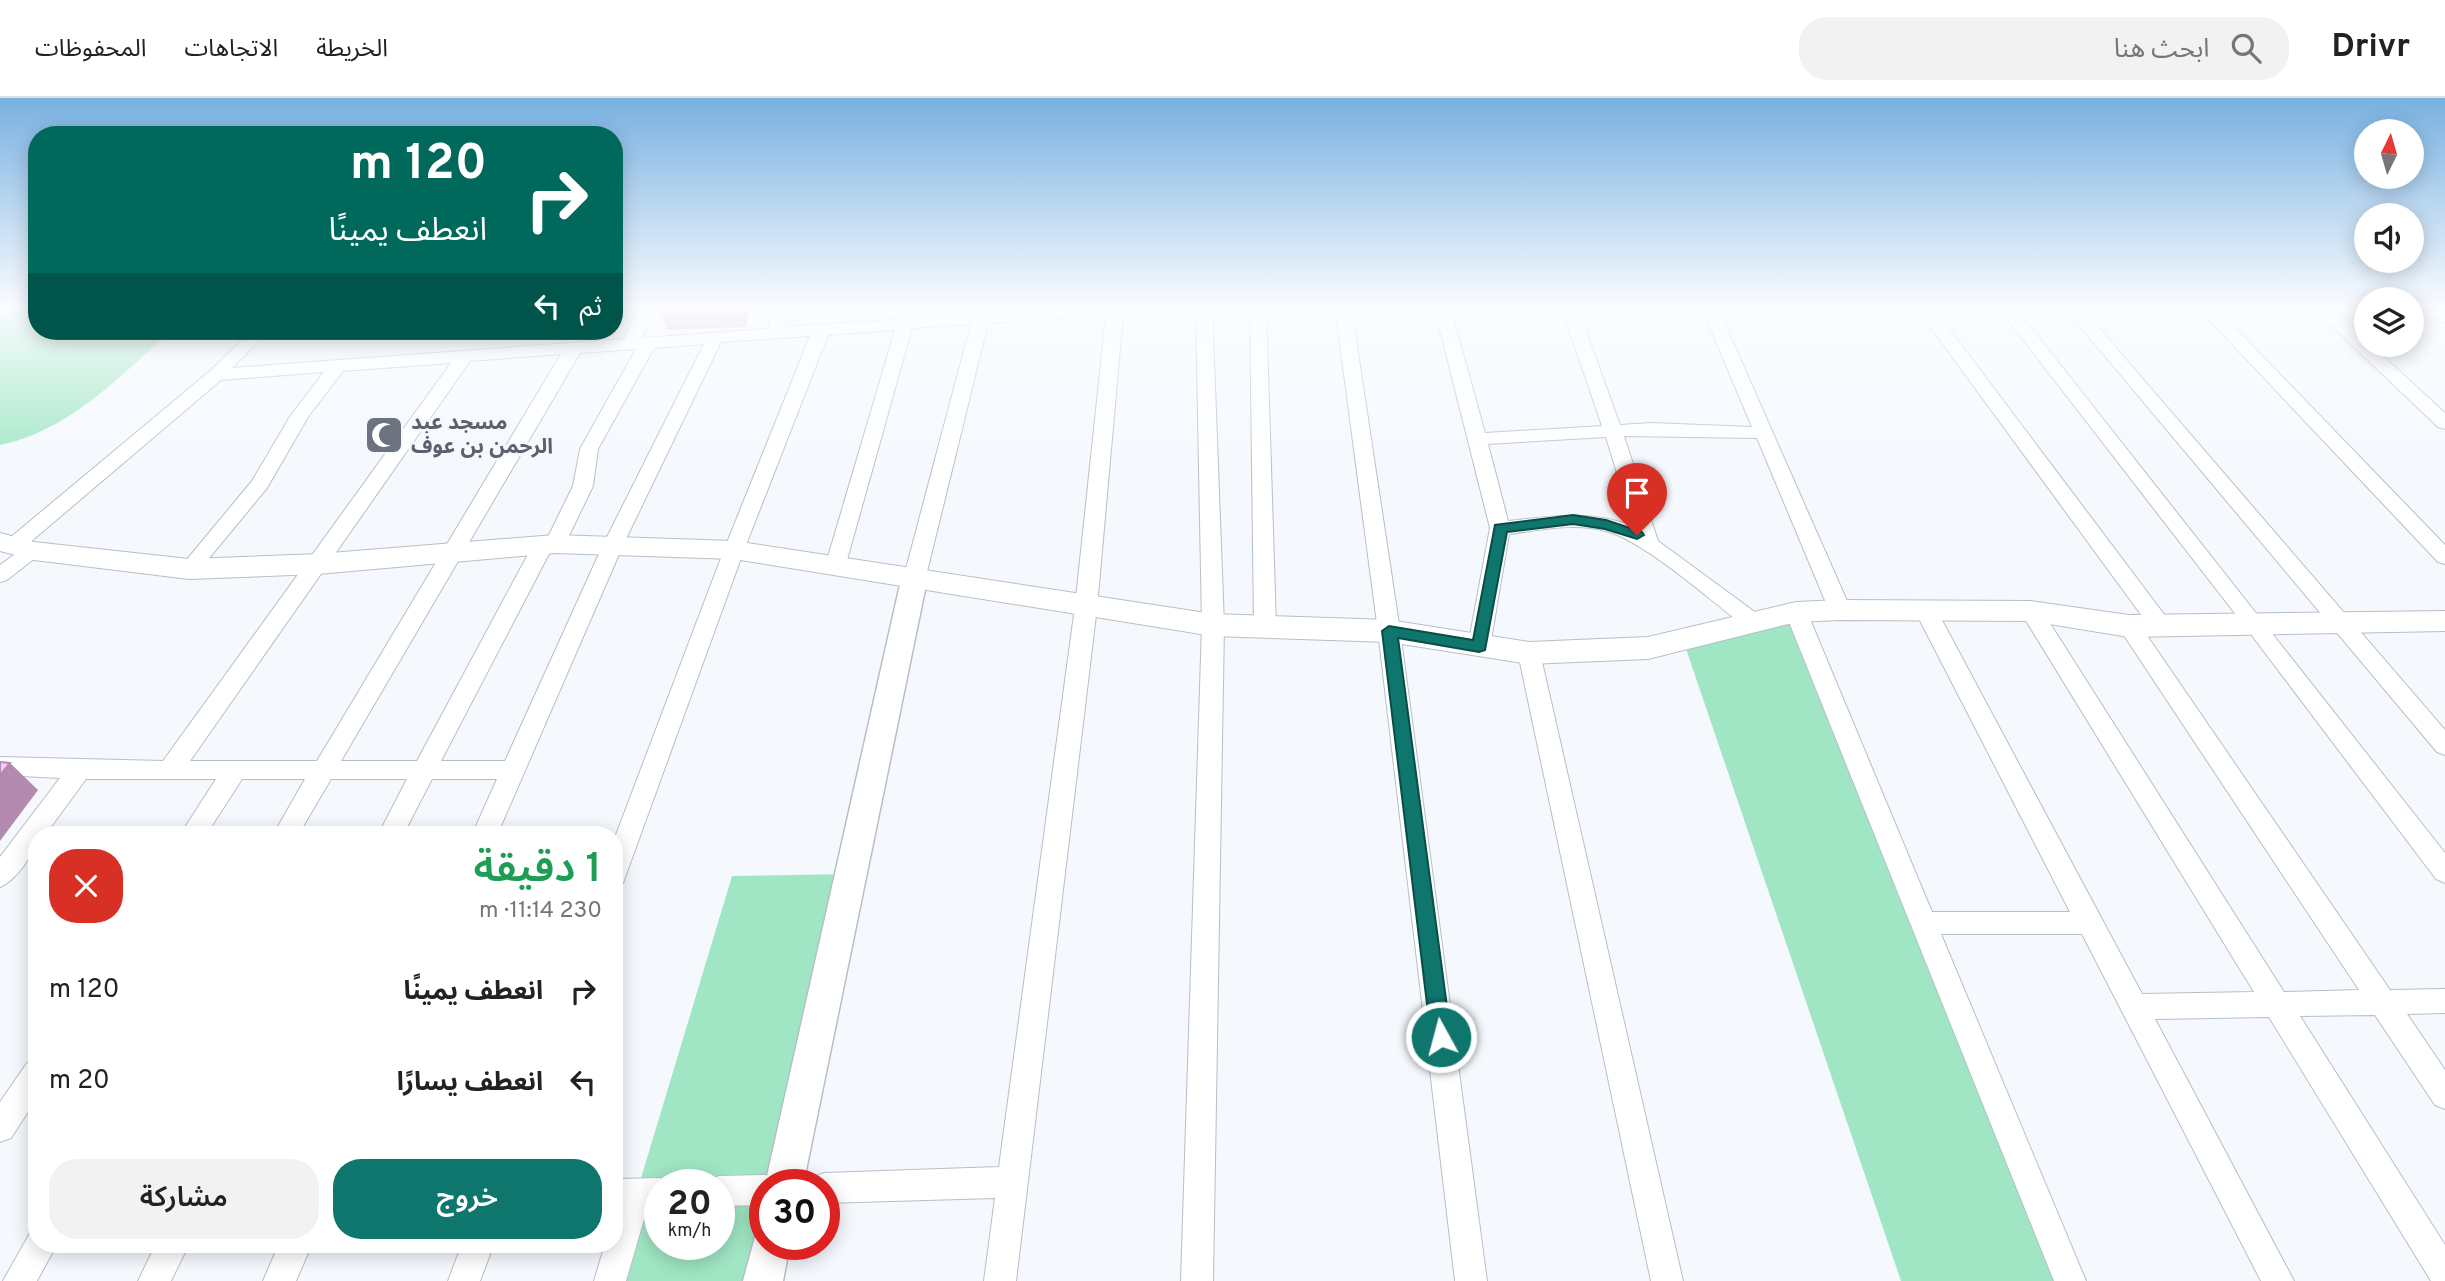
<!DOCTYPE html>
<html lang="ar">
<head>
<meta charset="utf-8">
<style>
	:root { --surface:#fff; --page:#f2f2f2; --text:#222; --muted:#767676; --line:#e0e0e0; --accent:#0f766e }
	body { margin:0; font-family:Overpass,"Noto Sans Arabic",sans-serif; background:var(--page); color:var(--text); direction:rtl; height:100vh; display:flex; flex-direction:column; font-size:26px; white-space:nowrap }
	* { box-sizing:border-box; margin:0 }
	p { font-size:23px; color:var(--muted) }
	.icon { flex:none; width:38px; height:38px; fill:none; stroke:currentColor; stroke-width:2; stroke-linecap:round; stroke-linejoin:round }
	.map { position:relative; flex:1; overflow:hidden; direction:ltr }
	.drawer { position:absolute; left:28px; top:728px; width:595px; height:427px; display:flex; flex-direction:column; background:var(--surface); border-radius:28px; box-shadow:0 4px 18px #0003; direction:rtl }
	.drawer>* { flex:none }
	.top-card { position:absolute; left:28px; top:28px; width:595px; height:214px; border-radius:28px; box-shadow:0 4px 18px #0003; direction:rtl; background:#00695c; color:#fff; overflow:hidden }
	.needle { width:46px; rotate:5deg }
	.fabs { position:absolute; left:2354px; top:21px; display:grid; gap:14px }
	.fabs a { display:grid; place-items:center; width:70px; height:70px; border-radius:50%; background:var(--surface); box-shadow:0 4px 18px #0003; font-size:35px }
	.speed { position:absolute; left:644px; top:1071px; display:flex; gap:14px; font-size:35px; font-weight:700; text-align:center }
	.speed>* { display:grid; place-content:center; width:91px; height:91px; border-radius:50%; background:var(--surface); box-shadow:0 4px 18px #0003; line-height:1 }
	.speed small { font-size:18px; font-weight:400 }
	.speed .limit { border:10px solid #d22; background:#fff; color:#111 }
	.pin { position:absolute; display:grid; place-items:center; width:60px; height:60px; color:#fff; margin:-72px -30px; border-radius:50% 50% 50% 0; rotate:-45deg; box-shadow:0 0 7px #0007 }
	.pin .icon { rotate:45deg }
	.me { position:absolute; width:77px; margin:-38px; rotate:353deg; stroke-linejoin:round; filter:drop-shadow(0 0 5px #0008) }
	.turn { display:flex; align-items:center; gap:24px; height:147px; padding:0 21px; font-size:32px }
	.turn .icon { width:91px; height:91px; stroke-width:2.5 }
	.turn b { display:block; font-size:49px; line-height:60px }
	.then { display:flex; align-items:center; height:66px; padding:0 21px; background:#0003; gap:14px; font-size:26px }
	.round { display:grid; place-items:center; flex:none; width:74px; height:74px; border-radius:28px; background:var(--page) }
	.summary { display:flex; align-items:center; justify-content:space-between; height:119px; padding:0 21px }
	h1 { font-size:42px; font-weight:600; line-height:52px; color:#1e9e55 }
	.action { display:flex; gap:14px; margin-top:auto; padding:14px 21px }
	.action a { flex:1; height:80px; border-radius:28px; background:var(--accent); color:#fff; font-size:28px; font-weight:600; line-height:80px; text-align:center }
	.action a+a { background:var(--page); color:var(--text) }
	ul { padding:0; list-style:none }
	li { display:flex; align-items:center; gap:21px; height:91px; padding:0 21px }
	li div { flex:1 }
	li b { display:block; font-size:26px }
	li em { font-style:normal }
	header { display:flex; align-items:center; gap:42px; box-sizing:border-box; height:98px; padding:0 35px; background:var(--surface); border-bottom:2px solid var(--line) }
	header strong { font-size:33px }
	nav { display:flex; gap:38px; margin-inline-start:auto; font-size:24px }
	.search { width:490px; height:63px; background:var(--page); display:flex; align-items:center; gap:18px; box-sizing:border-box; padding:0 24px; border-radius:28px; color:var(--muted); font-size:26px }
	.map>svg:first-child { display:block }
	.green { fill:#a0e6c4; fill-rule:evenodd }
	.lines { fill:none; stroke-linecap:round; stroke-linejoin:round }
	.minor-casing { stroke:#b7bfc6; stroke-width:2 }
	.tertiary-casing { stroke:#b7bfc6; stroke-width:3 }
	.secondary-casing { stroke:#b7bfc6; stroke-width:2 }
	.minor { fill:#fff; fill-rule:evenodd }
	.tertiary { fill:#fff; fill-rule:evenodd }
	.secondary { fill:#fff; fill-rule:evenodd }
	.wall { fill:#dbabd6 }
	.shaded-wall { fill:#b28bae }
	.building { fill:#ffc7f9; stroke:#b28bae; stroke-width:2 }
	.route { fill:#0f766e; stroke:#0a4d48; stroke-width:2 }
	.labels { text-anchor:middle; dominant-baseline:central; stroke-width:6; stroke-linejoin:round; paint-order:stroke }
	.worship-label { font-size:21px; font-weight:bold; fill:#5b616d; stroke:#f5f9fe; text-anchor:start }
</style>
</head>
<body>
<header>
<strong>Drivr</strong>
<div class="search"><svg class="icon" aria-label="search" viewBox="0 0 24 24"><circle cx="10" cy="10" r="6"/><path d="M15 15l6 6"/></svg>ابحث هنا</div>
<nav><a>الخريطة</a><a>الاتجاهات</a><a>المحفوظات</a></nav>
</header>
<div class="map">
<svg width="2445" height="1183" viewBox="0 0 2445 1183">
	<rect width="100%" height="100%" fill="#f5f9fe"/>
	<path class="green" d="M0,208H37V233H171C120,278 69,333 0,347Z
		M1796,514L2070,1183H1901L1683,542Z
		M851,776L765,1087L763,1183H610L732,778ZM660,1087H719V1146H660Z"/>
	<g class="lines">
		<defs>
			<path id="minor" d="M640,208H656L642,240L768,231L774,208H790L785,229L1104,208H1212L1224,527L1213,1183H1181L1202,527L1196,213L1123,217L1097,509L1016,1183H984L995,1100L824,1105V1087H810L813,1079L824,1075L999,1069L1075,509L1106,218L988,225L925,482L921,487H907L903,482L971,226L912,230L845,469L842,474H828L825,469L895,232L828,237L744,452L623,785L614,788V742L724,452L810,238L721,244L623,447L497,737H472L497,681H432L403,737H378L407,681H331L298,737H273L305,681H242L206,737H180L216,681H86L45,737H37C37,753 16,783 0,789V759L60,680L0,677V659L163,663L451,265L343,273L308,319L267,390L196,476H182L179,471L252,383L291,317L324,274L221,282L21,452L34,446L41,448L44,453L7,482L0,484V467L18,454H5L2,449L5,444L210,273L251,233H269L232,270L624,241ZM704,246L603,447L505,663H441L551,452L562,451L565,446L593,388L598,351L654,250ZM636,251L580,351L573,388L547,441L536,442L533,447L417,663H341L580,255ZM561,256L317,663H190L470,263Z
				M1250,208H1266L1276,528L1273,533L1265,536L1257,533L1254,528Z
				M1335,208H1351L1400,533L1487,1183H1455L1378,533Z
				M1434,208H1450L1485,335L1602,328L1561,208H1577L1620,327L1651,325L1752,329L1701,208H1717L1851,512L1848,517L1840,519L1832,517L1829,512L1757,340L1624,338L1658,443L1763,520L1766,525L1763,530L1755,533L1747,530C1711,503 1646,444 1606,433C1575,424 1540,432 1509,436L1490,548L1487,554L1479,556L1471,554L1468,548L1490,430ZM1606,339L1633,428C1589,412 1554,418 1508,423L1488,346Z
				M1915,208H1932L2169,523L2172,528L2169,533L2161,536L2153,533Z
				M1997,208H2014L2445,755V785L2436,781L2247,531Z
				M2063,208H2080L2445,632V657L2437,654Z
				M2196,208H2214L2445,447V466L2438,464Z
				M2311,208H2329L2366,242V247H2371L2445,315V331L2438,329Z
				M2424,208H2442L2445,210V224L2439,223Z
				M1925,504L1933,506L1936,511L2142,896L2254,894L2020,513L2023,508L2031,506L2039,508L2284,894L2359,892L2121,533L2118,528L2121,523L2129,520L2137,523L2390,892L2445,891V915L2407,916L2445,972V1011L2435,1007L2375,917L2300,918L2445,1147V1183H2431L2269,919L2155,921L2294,1183H2261L2082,836H1941L2086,1183H2054L1785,514L1788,509L1796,507L1804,509L1807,514L1932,814H2070L1914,511L1917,506Z
				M1529,547L1537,549L1540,555L1683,1183H1651L1518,555L1521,549Z
				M37,961V1000L11,1040L0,1044V1004L27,965Z
				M765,1077L776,1081L778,1087H765V1107L719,1108V1087H706L708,1082L719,1078Z
				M660,1080L672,1087H660V1110L647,1111L626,1183H594L605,1146H614V1081Z
				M37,1132V1146H57L37,1183H3L30,1135Z
				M156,1146H189L171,1183H138Z
				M279,1146H312L296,1183H263Z
				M462,1146H494L480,1183H448Z"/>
			<path id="tertiary" d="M914,473L923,476L927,482L803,1087H765L901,482L905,476Z
				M765,1129V1146H790L783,1183H743L757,1132Z"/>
			<path id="secondary" d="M0,435L34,444L189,461L318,456L555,437L734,443L1213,516L1389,522L1529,544L1648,539L1796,504L1840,502L2031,503L2129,517L2445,513V533L2129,539L2031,523L1840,522L1796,524L1648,561L1529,566L1389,544L1213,538L734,461L555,455L318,476L189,481L34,462L0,453Z"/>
		</defs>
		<use href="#minor" class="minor-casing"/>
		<use href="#tertiary" class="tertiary-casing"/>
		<use href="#secondary" class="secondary-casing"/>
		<use href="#minor" class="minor"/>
		<use href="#tertiary" class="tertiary"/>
		<use href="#secondary" class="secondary"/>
	</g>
	<path class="wall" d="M662,208H751L745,229L667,232L660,212Z"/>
	<path class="shaded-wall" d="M738,208H751L745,229Z
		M10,665L38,692L0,743V677Z"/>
	<path class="building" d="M662,208H738L660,212Z
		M0,664L10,665L0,677Z"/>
	<linearGradient id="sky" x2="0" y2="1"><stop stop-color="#78b0e1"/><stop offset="0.56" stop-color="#fafcff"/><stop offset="1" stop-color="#fafcff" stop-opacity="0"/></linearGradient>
	<rect width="2445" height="374" fill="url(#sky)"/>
	<path class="route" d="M1573,417L1606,422L1642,434L1644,437L1637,441L1605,431L1573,426L1507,434L1485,552L1479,554L1398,540L1451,939L1448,946L1441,948L1434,946L1431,939L1382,533L1389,528L1473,542L1495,427Z"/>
	<defs>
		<symbol id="mosque-square" viewBox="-11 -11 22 22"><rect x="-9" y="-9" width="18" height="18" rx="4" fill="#6b7280" stroke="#f5f9fe"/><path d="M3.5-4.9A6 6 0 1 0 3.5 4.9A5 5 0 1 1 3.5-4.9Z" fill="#fff"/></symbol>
	</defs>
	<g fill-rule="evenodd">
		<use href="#mosque-square" x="362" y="315" width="44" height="44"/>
	</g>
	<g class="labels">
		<g class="worship-label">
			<text x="411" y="325">مسجد عبد<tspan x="411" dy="24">الرحمن بن عوف</tspan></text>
		</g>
	</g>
</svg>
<div class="fabs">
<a><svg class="needle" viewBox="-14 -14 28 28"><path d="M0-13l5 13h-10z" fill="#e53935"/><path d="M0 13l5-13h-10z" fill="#767676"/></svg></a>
<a><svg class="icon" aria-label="sound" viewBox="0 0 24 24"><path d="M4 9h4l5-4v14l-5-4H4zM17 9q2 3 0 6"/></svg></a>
<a><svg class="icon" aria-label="layers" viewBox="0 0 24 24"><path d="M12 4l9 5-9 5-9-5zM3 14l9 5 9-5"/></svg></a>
</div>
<div class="speed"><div>20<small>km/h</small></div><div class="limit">30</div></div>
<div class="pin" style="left:1637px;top:437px;background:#d93025"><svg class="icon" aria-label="arrive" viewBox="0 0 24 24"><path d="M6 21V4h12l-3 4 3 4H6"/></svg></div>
<svg class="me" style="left:1441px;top:939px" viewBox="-20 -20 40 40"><circle r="17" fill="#0f766e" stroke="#fff" stroke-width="3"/><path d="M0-11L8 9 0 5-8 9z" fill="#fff"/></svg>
<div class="top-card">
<div class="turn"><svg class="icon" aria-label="right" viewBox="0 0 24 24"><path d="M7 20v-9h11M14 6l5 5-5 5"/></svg><div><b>120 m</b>انعطف يمينًا</div></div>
<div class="then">ثم<svg class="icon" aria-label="left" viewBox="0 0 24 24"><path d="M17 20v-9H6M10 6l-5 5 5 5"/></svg></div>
</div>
<section class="drawer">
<div class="summary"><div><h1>1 دقيقة</h1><p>230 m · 11:14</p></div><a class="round" style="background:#d93025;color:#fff"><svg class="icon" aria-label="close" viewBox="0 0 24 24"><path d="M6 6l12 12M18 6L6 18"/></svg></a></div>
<ul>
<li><svg class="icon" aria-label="right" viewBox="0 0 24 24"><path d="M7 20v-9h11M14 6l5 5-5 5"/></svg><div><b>انعطف يمينًا</b></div><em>120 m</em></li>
<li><svg class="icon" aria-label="left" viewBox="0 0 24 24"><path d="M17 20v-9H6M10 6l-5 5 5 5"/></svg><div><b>انعطف يسارًا</b></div><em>20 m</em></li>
</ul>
<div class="action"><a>خروج</a><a>مشاركة</a></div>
</section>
</div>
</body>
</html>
